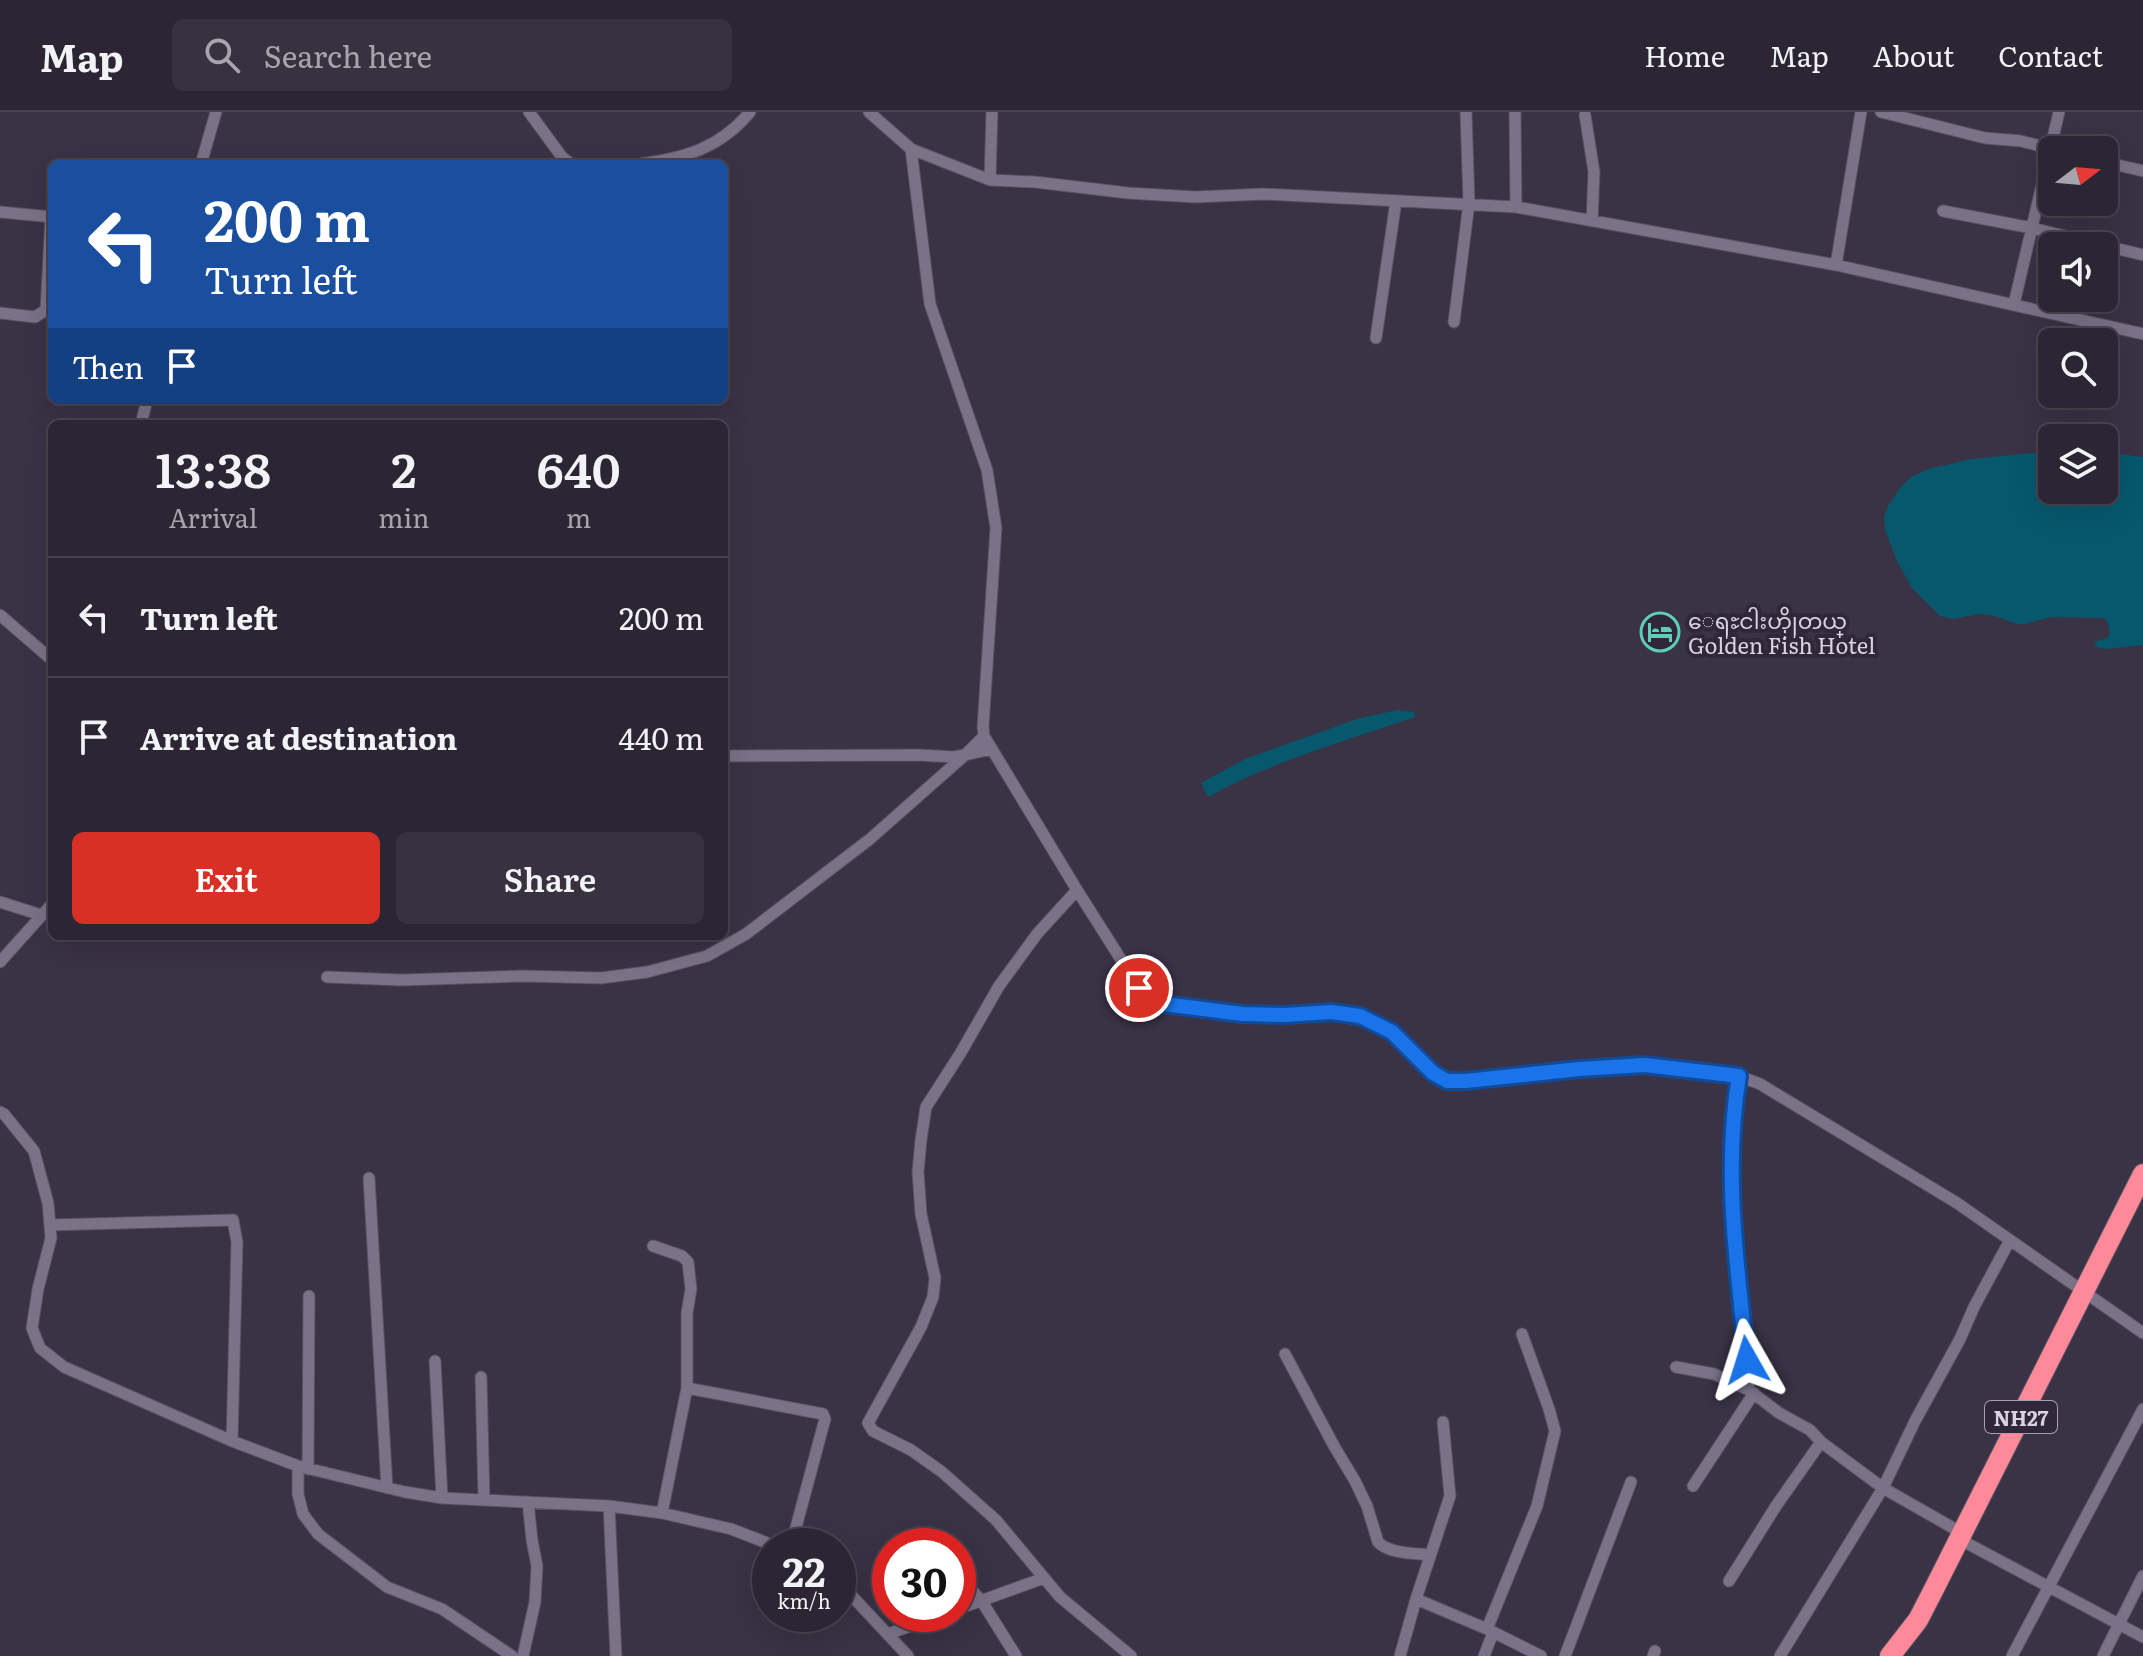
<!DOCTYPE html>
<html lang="en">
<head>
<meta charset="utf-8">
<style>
	:root { --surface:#2c2634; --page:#383240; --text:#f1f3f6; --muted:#a6a5ac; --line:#48434f; --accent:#d93025 }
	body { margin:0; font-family:Literata,"Noto Sans Myanmar",serif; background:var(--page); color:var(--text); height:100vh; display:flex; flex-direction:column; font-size:30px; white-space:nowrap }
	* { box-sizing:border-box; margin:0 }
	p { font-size:26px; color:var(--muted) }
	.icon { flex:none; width:44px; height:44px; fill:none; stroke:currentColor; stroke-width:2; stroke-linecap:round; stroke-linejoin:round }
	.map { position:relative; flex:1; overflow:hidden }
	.panel { position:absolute; left:48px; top:308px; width:680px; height:520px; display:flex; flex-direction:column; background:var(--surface); border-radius:12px; box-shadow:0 8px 32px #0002,0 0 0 2px var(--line) }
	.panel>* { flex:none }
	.hud { position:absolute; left:48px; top:48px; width:680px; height:244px; border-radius:12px; box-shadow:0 8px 32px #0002,0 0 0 2px var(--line); background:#1a4fa0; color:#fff; overflow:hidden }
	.needle { width:52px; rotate:74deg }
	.buttons { position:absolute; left:2038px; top:24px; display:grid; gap:16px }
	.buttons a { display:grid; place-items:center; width:80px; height:80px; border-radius:12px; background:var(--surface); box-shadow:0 8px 32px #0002,0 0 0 2px var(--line); font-size:40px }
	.speed { position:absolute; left:752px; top:1416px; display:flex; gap:16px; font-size:40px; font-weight:700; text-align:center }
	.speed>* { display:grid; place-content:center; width:104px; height:104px; border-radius:50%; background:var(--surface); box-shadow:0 8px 32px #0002,0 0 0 2px var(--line); line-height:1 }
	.speed small { font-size:20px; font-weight:400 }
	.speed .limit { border:12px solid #d22; background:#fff; color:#111 }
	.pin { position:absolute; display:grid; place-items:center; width:68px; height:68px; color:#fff; margin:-34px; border:4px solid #fff; border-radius:50%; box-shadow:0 2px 8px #0007 }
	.me { position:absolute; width:88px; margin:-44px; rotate:354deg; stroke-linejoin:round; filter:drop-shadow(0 0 6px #0008) }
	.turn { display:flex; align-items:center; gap:28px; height:168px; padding:0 24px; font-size:36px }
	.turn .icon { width:104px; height:104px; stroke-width:2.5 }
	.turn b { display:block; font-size:56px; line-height:68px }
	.then { display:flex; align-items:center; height:76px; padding:0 24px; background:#0003; gap:16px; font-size:30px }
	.eta { display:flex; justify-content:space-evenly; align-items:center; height:136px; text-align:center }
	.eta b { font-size:48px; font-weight:600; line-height:56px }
	.button { display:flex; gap:16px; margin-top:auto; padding:16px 24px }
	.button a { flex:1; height:92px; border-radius:12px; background:var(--accent); color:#fff; font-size:32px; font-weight:600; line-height:92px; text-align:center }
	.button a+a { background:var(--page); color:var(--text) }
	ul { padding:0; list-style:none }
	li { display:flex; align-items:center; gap:24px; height:120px; padding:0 24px; border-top:2px solid var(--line) }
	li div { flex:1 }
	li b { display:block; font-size:30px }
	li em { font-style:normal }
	header { display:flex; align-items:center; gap:48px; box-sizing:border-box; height:112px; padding:0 40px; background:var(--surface); border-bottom:2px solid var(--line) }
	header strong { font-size:38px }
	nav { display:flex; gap:44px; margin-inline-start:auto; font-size:28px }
	.search { width:560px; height:72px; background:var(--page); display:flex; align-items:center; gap:20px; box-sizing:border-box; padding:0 28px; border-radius:12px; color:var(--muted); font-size:30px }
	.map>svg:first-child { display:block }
	.water { fill:#07586d }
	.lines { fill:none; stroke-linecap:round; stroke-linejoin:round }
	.street-casing { stroke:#585161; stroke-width:13 }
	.highway-casing { stroke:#585161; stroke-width:22 }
	.street { stroke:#7b7288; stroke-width:11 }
	.highway { stroke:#fe8998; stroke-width:20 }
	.route-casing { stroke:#114b97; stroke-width:20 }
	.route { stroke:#1a73e8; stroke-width:14 }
	.labels { text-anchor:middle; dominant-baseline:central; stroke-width:8; stroke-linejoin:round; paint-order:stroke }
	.shield { fill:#30283a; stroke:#a6a0ae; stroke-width:2 }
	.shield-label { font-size:20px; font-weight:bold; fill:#d9d4e0 }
	.poi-label { font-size:22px; fill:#d9d4e0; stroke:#30283a; text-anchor:start }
</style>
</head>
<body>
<header>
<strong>Map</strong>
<div class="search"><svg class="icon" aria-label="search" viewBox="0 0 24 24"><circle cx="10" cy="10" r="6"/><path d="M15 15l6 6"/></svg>Search here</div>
<nav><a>Home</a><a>Map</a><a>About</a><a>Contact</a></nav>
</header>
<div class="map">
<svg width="2143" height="1544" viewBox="0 0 2143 1544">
	<rect width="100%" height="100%" fill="#3a3245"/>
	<path class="water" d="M2052,339V378H2104V340L2143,345V533L2105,537L2097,535L2094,530L2107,526L2110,522L2108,511L2104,506L2051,505L2025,512H2017L1995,504L1979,502L1953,507L1940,504L1912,476L1897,449L1885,418L1884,405L1888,394L1900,376L1911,365L1928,357L1972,347Z
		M1398,598L1414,600L1415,605C1345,629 1273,649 1208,685L1201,671L1245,647L1360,606Z"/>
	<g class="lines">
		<defs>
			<path id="street" d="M529,0L562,45L571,52
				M869,0L911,37L990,68L1035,70L1128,81L1195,85L1263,82L1516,95L1836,153L2143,222
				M1515,0L1516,95
				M1881,0L1985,26L2021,29L2056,38
				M1585,3L1594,60L1592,109
				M911,37L930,192L987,358L996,416L983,615L984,624L1077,778L1139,876L1151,886L1164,892L1242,902L1284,903L1331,900L1360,904L1392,920L1433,961L1447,969H1466L1579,957L1645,953L1739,964L1760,972L1957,1091L2143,1221
				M2104,50L2143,59
				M201,52L216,0
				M640,52C685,46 720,36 750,0
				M990,68L992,0
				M1943,99L2032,116L2143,143
				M0,100L52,105
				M1836,153L1861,0
				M2014,192L2059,0
				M0,201L35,205L46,198L51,105
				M1454,210L1469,91L1466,0
				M1376,226L1396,89
				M141,312L147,288
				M0,503L52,548
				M724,644L918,643L954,645L965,643L984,624
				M1077,778L1037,822L999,874L960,942L926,995L921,1028L918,1060L921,1102L935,1166L933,1185L921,1215L868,1311L873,1319L911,1338L942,1360L996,1408L1060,1485L1131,1544
				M0,790L41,803
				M0,850L52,792
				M327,865L402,868L523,864L601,866L647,860L707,844L746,822L870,727L965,643L992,637
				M1739,964C1722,1068 1739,1174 1749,1278
				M0,1000L4,1002L34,1039L48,1091L51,1126L38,1177L32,1216L40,1236L64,1255L232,1329L298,1354L405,1380L442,1386L609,1394L662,1401L731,1417L775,1434
				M369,1066L387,1376
				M50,1113L233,1108L237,1130L232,1329
				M653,1134L682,1144L688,1150L691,1177L687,1201V1276L662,1401
				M1285,1242L1334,1334L1355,1369L1367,1394L1378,1430C1389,1442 1415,1441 1430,1443
				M435,1249L442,1386
				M1676,1255L1714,1262L1749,1278L1779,1301L1810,1318L1821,1330L1883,1376L1962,1421
				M481,1265L484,1388
				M687,1276L823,1302L825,1307L791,1434
				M298,1354V1382L303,1402L318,1422L387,1475L442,1497L512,1544
				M308,1357L309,1184
				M1693,1374L1754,1281
				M609,1394L616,1544
				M1959,1427L2143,1525
				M925,1430L929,1434
				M958,1464L981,1488L1016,1544
				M1729,1469L1776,1394L1821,1330
				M838,1474L850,1482L908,1544
				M1416,1487L1487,1517L1541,1544
				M958,1497L1044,1466
				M1487,1517L1537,1394L1555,1319L1549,1297L1522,1222
				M888,1522L944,1502
				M523,1544L535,1490L537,1454L532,1428L528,1390
				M1400,1544L1416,1487L1450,1384L1443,1310
				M1484,1544L1493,1521
				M1565,1544L1631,1370
				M1653,1544L1655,1539
				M1780,1544L1883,1376L1915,1309L1960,1227L1974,1195L2010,1128
				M2012,1544L2143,1297
				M2103,1544L2143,1464"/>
			<path id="highway" d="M1890,1544L1918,1508L1934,1477L2143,1062"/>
		</defs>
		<use href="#street" class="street-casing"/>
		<use href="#highway" class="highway-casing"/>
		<use href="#street" class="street"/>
		<use href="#highway" class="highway"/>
	</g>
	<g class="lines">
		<defs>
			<path id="route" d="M1139,876L1151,886L1164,892L1242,902L1284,903L1331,900L1360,904L1392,920L1433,961L1447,969H1466L1579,957L1645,953L1739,964C1723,1058 1737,1154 1747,1248"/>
		</defs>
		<use href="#route" class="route-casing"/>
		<use href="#route" class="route"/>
	</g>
	<defs>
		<symbol id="hotel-ring" viewBox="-11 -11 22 22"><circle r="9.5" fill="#30283a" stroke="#5eceb7" stroke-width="1.5"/><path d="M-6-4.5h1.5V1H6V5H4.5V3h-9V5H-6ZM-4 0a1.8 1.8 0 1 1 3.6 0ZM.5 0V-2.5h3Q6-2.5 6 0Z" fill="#5eceb7"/></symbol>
	</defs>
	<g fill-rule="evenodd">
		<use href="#hotel-ring" x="1638" y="498" width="44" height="44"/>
	</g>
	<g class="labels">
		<rect class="shield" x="1985" y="1289" width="72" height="32" rx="6"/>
		<g class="shield-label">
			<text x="2021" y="1305">NH27</text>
		</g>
		<g class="poi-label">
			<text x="1688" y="507">ေရႊငါးဟိုုတယ္<tspan x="1688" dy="25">Golden Fish Hotel</tspan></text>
		</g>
	</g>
</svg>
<div class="buttons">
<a><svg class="needle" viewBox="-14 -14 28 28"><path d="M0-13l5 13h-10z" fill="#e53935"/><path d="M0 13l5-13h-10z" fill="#a6a5ac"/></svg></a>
<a><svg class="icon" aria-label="sound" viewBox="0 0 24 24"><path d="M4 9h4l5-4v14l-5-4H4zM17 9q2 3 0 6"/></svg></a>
<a><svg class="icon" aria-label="search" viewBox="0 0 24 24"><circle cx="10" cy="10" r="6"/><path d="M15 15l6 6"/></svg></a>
<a><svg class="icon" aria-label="layers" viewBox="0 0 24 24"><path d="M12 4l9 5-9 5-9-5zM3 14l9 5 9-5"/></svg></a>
</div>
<div class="speed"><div>22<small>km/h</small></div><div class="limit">30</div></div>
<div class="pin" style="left:1139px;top:876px;background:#d93025"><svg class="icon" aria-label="arrive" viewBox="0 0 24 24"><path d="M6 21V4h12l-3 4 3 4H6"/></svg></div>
<svg class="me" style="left:1747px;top:1248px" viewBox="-20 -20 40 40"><path d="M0-17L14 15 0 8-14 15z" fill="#1a73e8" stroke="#fff" stroke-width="4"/></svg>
<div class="hud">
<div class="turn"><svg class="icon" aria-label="left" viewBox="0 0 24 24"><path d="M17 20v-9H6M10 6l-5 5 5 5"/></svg><div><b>200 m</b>Turn left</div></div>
<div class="then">Then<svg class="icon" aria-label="arrive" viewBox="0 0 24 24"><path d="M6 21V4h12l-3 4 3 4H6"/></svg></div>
</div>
<section class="panel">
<div class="eta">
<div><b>13:38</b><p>Arrival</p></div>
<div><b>2</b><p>min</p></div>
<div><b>640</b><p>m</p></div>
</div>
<ul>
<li><svg class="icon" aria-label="left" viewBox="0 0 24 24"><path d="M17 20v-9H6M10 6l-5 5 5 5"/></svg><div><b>Turn left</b></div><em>200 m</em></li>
<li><svg class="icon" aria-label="arrive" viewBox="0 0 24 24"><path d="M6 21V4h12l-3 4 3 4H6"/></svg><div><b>Arrive at destination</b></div><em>440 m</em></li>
</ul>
<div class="button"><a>Exit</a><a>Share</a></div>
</section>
</div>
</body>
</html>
